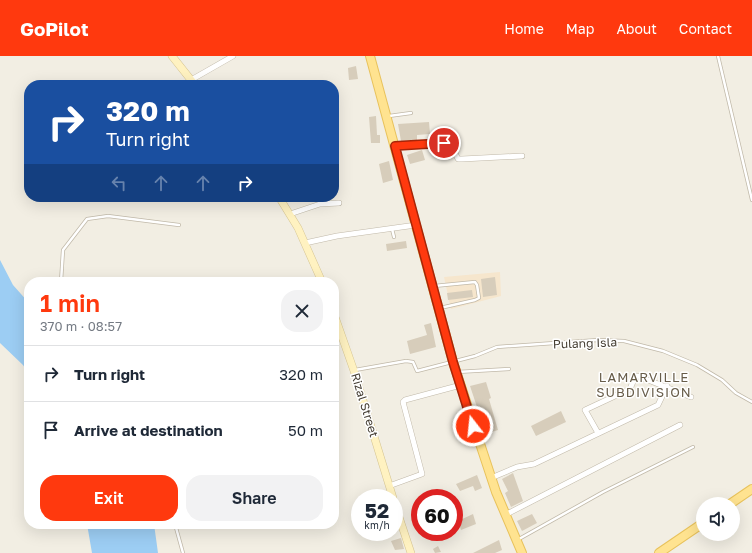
<!DOCTYPE html>
<html lang="en">
<head>
<meta charset="utf-8">
<style>
	:root { --surface:#fff; --page:#f2f2f3; --text:#1f2937; --muted:#747a83; --line:#e0e1e3; --accent:#ff390e }
	body { margin:0; font-family:"Golos Text",sans-serif; background:var(--page); color:var(--text); height:100vh; display:flex; flex-direction:column; font-size:15px; white-space:nowrap }
	* { box-sizing:border-box; margin:0 }
	p { font-size:13px; color:var(--muted) }
	.icon { flex:none; width:22px; height:22px; fill:none; stroke:currentColor; stroke-width:2; stroke-linecap:round; stroke-linejoin:round }
	.map { position:relative; flex:1; overflow:hidden }
	.side { position:absolute; left:24px; top:221px; width:315px; height:252px; display:flex; flex-direction:column; background:var(--surface); border-radius:16px; box-shadow:0 4px 16px #0002 }
	.side>* { flex:none }
	.hud { position:absolute; left:24px; top:24px; width:315px; height:122px; border-radius:16px; box-shadow:0 4px 16px #0002; background:#1a4fa0; color:#fff; overflow:hidden }
	.fabs { position:absolute; left:696px; top:441px; display:grid; gap:8px }
	.fabs a { display:grid; place-items:center; width:44px; height:44px; border-radius:50%; background:var(--surface); box-shadow:0 4px 16px #0002; font-size:20px }
	.speed { position:absolute; left:351px; top:433px; display:flex; gap:8px; font-size:20px; font-weight:700; text-align:center }
	.speed>* { display:grid; place-content:center; width:52px; height:52px; border-radius:50%; background:var(--surface); box-shadow:0 4px 16px #0002; line-height:1 }
	.speed small { font-size:10px; font-weight:400 }
	.speed .limit { border:6px solid #d22; background:#fff; color:#111 }
	.pin { position:absolute; display:grid; place-items:center; width:34px; height:34px; color:#fff; margin:-17px; border:2px solid #fff; border-radius:50%; box-shadow:0 1px 4px #0007 }
	.me { position:absolute; width:44px; margin:-22px; rotate:344deg; stroke-linejoin:round; filter:drop-shadow(0 0 3px #0008) }
	.turn { display:flex; align-items:center; gap:14px; height:84px; padding:0 16px; font-size:18px }
	.turn .icon { width:52px; height:52px; stroke-width:2.5 }
	.turn b { display:block; font-size:28px; line-height:34px }
	.lanes { display:flex; align-items:center; height:38px; padding:0 16px; background:#0003; justify-content:center; gap:20px; direction:ltr }
	.lanes .off { opacity:.35 }
	.round { display:grid; place-items:center; flex:none; width:42px; height:42px; border-radius:16px; background:var(--page) }
	.summary { display:flex; align-items:center; justify-content:space-between; height:68px; padding:0 16px }
	h1 { font-size:24px; font-weight:600; line-height:30px; color:var(--accent) }
	.cta { display:flex; gap:8px; margin-top:auto; padding:8px 16px }
	.cta a { flex:1; height:46px; border-radius:16px; background:var(--accent); color:#fff; font-size:16px; font-weight:600; line-height:46px; text-align:center }
	.cta a+a { background:var(--page); color:var(--text) }
	ul { padding:0; list-style:none }
	li { display:flex; align-items:center; gap:12px; height:56px; padding:0 16px; border-top:1px solid var(--line) }
	li div { flex:1 }
	li b { display:block; font-size:15px }
	li em { font-style:normal }
	header { display:flex; align-items:center; gap:24px; box-sizing:border-box; height:56px; padding:0 20px; background:var(--accent); color:#fff }
	header strong { font-size:19px }
	nav { display:flex; gap:22px; margin-inline-start:auto; font-size:14px }
	.map>svg:first-child { display:block }
	.commercial { fill:#f6e6cd }
	.water { fill:#9ccdf3 }
	.building { fill:#d7cdbb }
	.lines { fill:none; stroke-linecap:round; stroke-linejoin:round }
	.lane-casing { stroke:#c1b9a9; stroke-width:4 }
	.street-casing { stroke:#c1b9a9; stroke-width:6 }
	.secondary-casing { stroke:#d5c491; stroke-width:8 }
	.primary-casing { stroke:#e8c25c; stroke-width:10 }
	.lane { stroke:#fff; stroke-width:2.5 }
	.street { stroke:#fff; stroke-width:5 }
	.secondary { stroke:#fff2c1; stroke-width:7 }
	.primary { stroke:#ffe390; stroke-width:8 }
	.route-casing { stroke:#a62509; stroke-width:10 }
	.route { stroke:#ff390e; stroke-width:7 }
	.labels { text-anchor:middle; dominant-baseline:central; stroke-width:3; stroke-linejoin:round; paint-order:stroke }
	.street-label { font-size:12px; fill:#453e33; stroke:#fff }
	.neighbourhood-label { font-size:13px; letter-spacing:1px; fill:#685d4a; stroke:#fff }
</style>
</head>
<body>
<header>
<strong>GoPilot</strong>
<nav><a>Home</a><a>Map</a><a>About</a><a>Contact</a></nav>
</header>
<div class="map">
<svg width="752" height="497" viewBox="0 0 752 497">
	<rect width="100%" height="100%" fill="#f2eee3"/>
	<path class="commercial" d="M500,216L501,240L451,253L444,221Z"/>
	<path class="water" d="M0,204L13,229L29,247V318L23,309L0,287Z
		M87,468H154L158,497H92Z"/>
	<path class="building" d="M356,10L358,23L349,24L348,12Z
		M376,60L377,79H380V87H371L369,61Z
		M429,66L430,78L417,79V84L401,85L398,68Z
		M422,94L425,104L410,108L407,99Z
		M389,105L393,124L383,127L379,108Z
		M406,185L407,192L387,195L386,188Z
		M495,221L497,239L483,241L481,223Z
		M472,234L473,241L448,244L447,237Z
		M431,267L436,291L410,298L407,285L427,279L424,269Z
		M486,326L491,342L489,343L498,374L486,378L470,330Z
		M561,355L566,366L536,380L531,370Z
		M513,417L523,445L511,451L505,437L508,435L502,423Z
		M477,419L482,432L475,435L473,430L460,435L456,428Z
		M473,458L476,468L461,474L458,465Z
		M532,458L537,467L522,475L517,465Z
		M401,482L404,493L395,494L391,485Z
		M499,484L502,494L495,497H473Z
		M438,490L441,496L435,497L433,493Z"/>
	<g class="lines">
		<defs>
			<path id="lane" d="M718,0L752,144
				M389,60L411,57
				M392,173L394,181
				M61,226L63,194L87,163L108,160L179,169
				M434,230L475,226L477,229L479,242L475,244L440,252
				M355,314L406,305L413,306L417,315L475,300L497,291L598,284L624,285L663,295L697,309L722,324L736,337L752,346
				M457,316L509,313
				M175,468L183,497
				M519,483L603,436L693,391"/>
			<path id="street" d="M191,24L233,0
				M395,89L444,87L451,89L458,103H462L522,100
				M290,158L320,148L339,147
				M305,187L337,180L416,169
				M598,377L585,354L630,333L635,321L638,320L691,341
				M491,422L517,411L534,408L658,349L667,330
				M389,430L422,418L403,346L405,344L461,329
				M505,459L680,369"/>
			<path id="secondary" d="M172,0L195,29
				M279,141L298,172L322,226
				M334,258L354,315L393,442
				M394,446L411,497"/>
			<path id="primary" d="M370,0L453,306L496,436L522,497
				M730,448L752,433
				M659,497L703,467"/>
		</defs>
		<use href="#lane" class="lane-casing"/>
		<use href="#street" class="street-casing"/>
		<use href="#secondary" class="secondary-casing"/>
		<use href="#primary" class="primary-casing"/>
		<use href="#lane" class="lane"/>
		<use href="#street" class="street"/>
		<use href="#secondary" class="secondary"/>
		<use href="#primary" class="primary"/>
	</g>
	<g class="lines">
		<defs>
			<path id="route" d="M444,87L395,90L453,306L473,370"/>
		</defs>
		<use href="#route" class="route-casing"/>
		<use href="#route" class="route"/>
	</g>
	<g class="labels">
		<g class="street-label">
			<text transform="translate(585 287) rotate(-2)">Pulang Isla</text>
			<text transform="translate(365 349) rotate(73)">Rizal Street</text>
		</g>
		<g class="neighbourhood-label">
			<text x="644" y="321">LAMARVILLE<tspan x="644" dy="15">SUBDIVISION</tspan></text>
		</g>
	</g>
</svg>
<div class="fabs">
<a><svg class="icon" aria-label="sound" viewBox="0 0 24 24"><path d="M4 9h4l5-4v14l-5-4H4zM17 9q2 3 0 6"/></svg></a>
</div>
<div class="speed"><div>52<small>km/h</small></div><div class="limit">60</div></div>
<div class="pin" style="left:444px;top:87px;background:#d93025"><svg class="icon" aria-label="arrive" viewBox="0 0 24 24"><path d="M6 21V4h12l-3 4 3 4H6"/></svg></div>
<svg class="me" style="left:473px;top:370px" viewBox="-20 -20 40 40"><circle r="17" fill="#ff390e" stroke="#fff" stroke-width="3"/><path d="M0-11L8 9 0 5-8 9z" fill="#fff"/></svg>
<div class="hud">
<div class="turn"><svg class="icon" aria-label="right" viewBox="0 0 24 24"><path d="M7 20v-9h11M14 6l5 5-5 5"/></svg><div><b>320 m</b>Turn right</div></div>
<div class="lanes"><svg class="icon off" aria-label="left" viewBox="0 0 24 24"><path d="M17 20v-9H6M10 6l-5 5 5 5"/></svg><svg class="icon off" aria-label="ahead" viewBox="0 0 24 24"><path d="M12 20V5M6 11l6-6 6 6"/></svg><svg class="icon off" aria-label="ahead" viewBox="0 0 24 24"><path d="M12 20V5M6 11l6-6 6 6"/></svg><svg class="icon" aria-label="right" viewBox="0 0 24 24"><path d="M7 20v-9h11M14 6l5 5-5 5"/></svg></div>
</div>
<section class="side">
<div class="summary"><div><h1>1 min</h1><p>370 m · 08:57</p></div><a class="round"><svg class="icon" aria-label="close" viewBox="0 0 24 24"><path d="M6 6l12 12M18 6L6 18"/></svg></a></div>
<ul>
<li><svg class="icon" aria-label="right" viewBox="0 0 24 24"><path d="M7 20v-9h11M14 6l5 5-5 5"/></svg><div><b>Turn right</b></div><em>320 m</em></li>
<li><svg class="icon" aria-label="arrive" viewBox="0 0 24 24"><path d="M6 21V4h12l-3 4 3 4H6"/></svg><div><b>Arrive at destination</b></div><em>50 m</em></li>
</ul>
<div class="cta"><a>Exit</a><a>Share</a></div>
</section>
</div>
</body>
</html>
